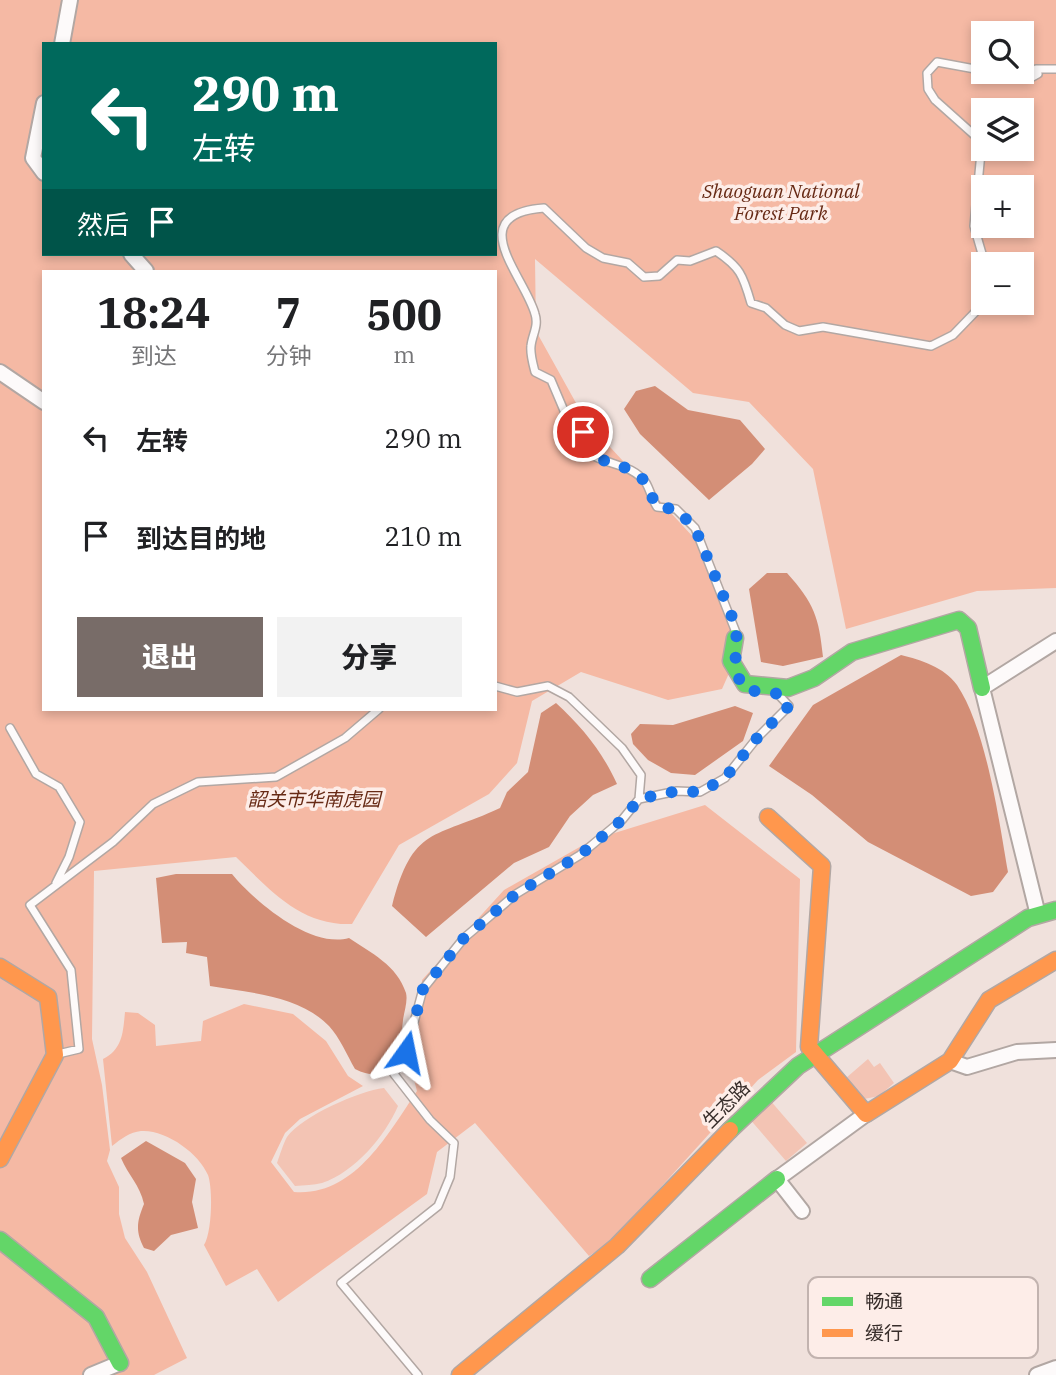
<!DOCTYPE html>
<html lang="zh">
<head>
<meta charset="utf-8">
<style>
	:root { --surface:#fff; --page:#f2f2f2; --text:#202124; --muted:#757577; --accent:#786c68 }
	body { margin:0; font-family:"IBM Plex Serif","Noto Sans SC",serif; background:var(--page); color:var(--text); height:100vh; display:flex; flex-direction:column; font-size:26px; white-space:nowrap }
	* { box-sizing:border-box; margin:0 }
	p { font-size:23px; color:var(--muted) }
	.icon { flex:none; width:38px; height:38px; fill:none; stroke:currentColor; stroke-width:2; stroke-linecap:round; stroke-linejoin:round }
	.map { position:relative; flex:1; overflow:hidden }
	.drawer { position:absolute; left:42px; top:270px; width:455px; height:441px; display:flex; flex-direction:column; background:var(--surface); border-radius:0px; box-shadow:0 4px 10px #0003 }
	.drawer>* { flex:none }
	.guide { position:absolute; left:42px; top:42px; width:455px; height:214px; border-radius:0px; box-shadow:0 4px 10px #0003; background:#00695c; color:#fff; overflow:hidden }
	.fabs { position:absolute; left:971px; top:21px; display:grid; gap:14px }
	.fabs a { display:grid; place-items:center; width:63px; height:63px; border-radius:0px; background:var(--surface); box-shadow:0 4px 10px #0003; font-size:35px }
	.pin { position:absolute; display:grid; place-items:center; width:60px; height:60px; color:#fff; margin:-30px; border:4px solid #fff; border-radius:50%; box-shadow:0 2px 7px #0007 }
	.me { position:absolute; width:77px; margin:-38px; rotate:12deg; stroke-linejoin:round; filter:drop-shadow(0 0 5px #0008) }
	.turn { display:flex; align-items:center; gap:24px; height:147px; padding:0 35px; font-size:32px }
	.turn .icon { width:91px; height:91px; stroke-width:2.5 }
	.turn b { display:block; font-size:49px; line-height:60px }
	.then { display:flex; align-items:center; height:66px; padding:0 35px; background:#0003; gap:14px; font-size:26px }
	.eta { display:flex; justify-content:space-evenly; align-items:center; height:119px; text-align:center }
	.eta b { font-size:42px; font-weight:800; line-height:49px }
	.button { display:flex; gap:14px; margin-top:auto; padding:14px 35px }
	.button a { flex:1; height:80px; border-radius:0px; background:var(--accent); color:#fff; font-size:28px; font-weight:800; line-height:80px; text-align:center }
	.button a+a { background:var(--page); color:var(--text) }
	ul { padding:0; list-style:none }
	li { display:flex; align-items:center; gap:21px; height:98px; padding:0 35px }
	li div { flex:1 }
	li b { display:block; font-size:26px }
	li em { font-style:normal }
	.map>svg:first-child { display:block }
	.green { fill:#f3c4b4 }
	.forest { fill:#f5b9a4; fill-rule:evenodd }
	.water { fill:#d38e76 }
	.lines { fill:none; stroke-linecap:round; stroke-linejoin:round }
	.lane-casing { stroke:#b2a7a3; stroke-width:10 }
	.street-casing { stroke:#b2a7a3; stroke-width:18 }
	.fast-casing { stroke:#b2a7a3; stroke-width:19 }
	.slow-casing { stroke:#b2a7a3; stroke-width:19 }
	.lane { stroke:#fdfafa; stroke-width:7 }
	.street { stroke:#fdfafa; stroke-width:14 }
	.fast { stroke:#63d668; stroke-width:16 }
	.slow { stroke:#ff974d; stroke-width:16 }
	.route { stroke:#1a73e8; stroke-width:12; stroke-dasharray:0 21.6 }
	.labels { text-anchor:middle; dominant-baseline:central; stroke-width:7; stroke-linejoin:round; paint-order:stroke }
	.park-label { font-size:19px; font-style:italic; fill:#672a15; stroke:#fdede8 }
	.street-label { font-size:19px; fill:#372d2a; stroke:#fdede8 }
	.key { fill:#fdede8; stroke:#c2b3af; stroke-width:2 }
	.key-label { font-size:19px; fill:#372d2a }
</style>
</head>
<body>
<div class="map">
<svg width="1056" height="1375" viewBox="0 0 1056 1375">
	<rect width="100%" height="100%" fill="#f0e1dc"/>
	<path class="green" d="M868,1059L874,1067L880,1063L894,1083L879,1096L864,1099L846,1078Z
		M384,1088L398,1106C385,1136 355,1172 322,1183C314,1185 304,1185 295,1186L277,1163C280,1155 283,1144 287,1137C302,1116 359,1091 384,1088Z
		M769,1099L807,1143L786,1161L748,1117Z"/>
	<path class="forest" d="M0,0H1056V588L977,591L846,629L813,469L749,402L693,393L535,259L536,331L586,421L695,539L742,644L722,689L668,700L581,672L532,701L517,763L489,794L399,845L352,924C301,926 270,890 236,857L94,871L92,1039L102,1085L110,1150L107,1161L119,1187V1214L125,1238L147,1272L187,1358L154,1375H0ZM984,33H1022V72H984ZM44,44H495V254H44ZM984,110H1022V149H984ZM984,187H1022V226H984ZM984,264H1022V303H984ZM44,271H495V709H44Z
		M705,805L800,879L796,1052L758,1080L613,1240L589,1256L475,1123L437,1152L427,1194L278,1302L257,1269L226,1286L204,1245C212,1232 213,1189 208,1175C199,1153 165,1129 141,1131C130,1132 121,1139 112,1146L103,1059C123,1049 123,1032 125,1012L138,1013L155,1025L156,1046L201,1041L203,1021L244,1004L293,1014L326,1041L348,1076L363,1086L300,1119L285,1133L271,1162L294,1192C354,1197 388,1134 417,1091L411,1069L421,1010L422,980L504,890L592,840Z"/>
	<path class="water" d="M655,386L688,410L740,420L765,449L752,464L709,500L640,434L624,409L636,391Z
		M767,573H787C814,603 819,617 823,657L783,666L761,662L749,589Z
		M901,655C921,660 944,667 957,685C986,728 999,820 1008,872L993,892L971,896L868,842L812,795L769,766L813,705Z
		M556,703C582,727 602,751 617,784L593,795L570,816L549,847L514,863L426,937L392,906C413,825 434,839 500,808L507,792L528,772L541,713Z
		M735,706L753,713L743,741L695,775L671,773L648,760L633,744L631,734L640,724L673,725Z
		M176,874H232C254,901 311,949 349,938C371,953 397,965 406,993C408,1001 404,1012 403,1020C400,1049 394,1089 355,1069C347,1055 340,1038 329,1026C299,995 250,993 210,986L207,957L186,953L187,942L162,943L156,878Z
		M146,1141L185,1163L196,1179L192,1202L198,1228L171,1235L154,1251L144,1248C135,1231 137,1221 144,1204C140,1185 128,1175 121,1158Z"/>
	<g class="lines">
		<defs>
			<path id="lane" d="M985,264L974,226L982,142L935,100L928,89L927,73L937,62L1029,79L1038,74L1036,69H1056
				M737,635L695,528L676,509L657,507C652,499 650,490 646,483C631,463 608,466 589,453L583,432L565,413L551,380L535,372C533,364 530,354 531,346C532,335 539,326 535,314C525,277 461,214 544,208L586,248L603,258L628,263L644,277L659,276L677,260L690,261L716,251C740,267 743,275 751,303L766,308L785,325L799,331L823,327L931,346L953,335L984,303
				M10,728L36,774L59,787L80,822L69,857L56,883
				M639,799L677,791L700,792L725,778L757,738L789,706L777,693
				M58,1054L79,1049L71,970L30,905L113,842L153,804L198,782L276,777L345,738L379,709
				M418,1375L341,1283L438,1206L450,1177L454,1143L430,1120L394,1074L406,1052L423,989L464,938L516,894L580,855L622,820L639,799L641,775L622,748L569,697L548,686L517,692L495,686"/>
			<path id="street" d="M62,44L70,0
				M44,103L33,158L44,173
				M131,254L146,271
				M0,372L44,402
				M1038,915L982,688L1056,641
				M950,1061L967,1067L1017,1052L1056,1050
				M802,1211L777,1179L866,1114
				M91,1375L120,1363
				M1037,1375L1056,1368"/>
			<path id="fast" d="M735,638L731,661L745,684L788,688L814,678L852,652L959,620L968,628L982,688
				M730,1130L798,1066L1028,918L1056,910
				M0,1240L96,1317L120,1363
				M650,1279L777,1179"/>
			<path id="slow" d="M768,817L822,866L809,1047L866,1114L950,1061L989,1000L1056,960
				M0,967L48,997L55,1055L0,1159
				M460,1375L617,1246L730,1130"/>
		</defs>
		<use href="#lane" class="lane-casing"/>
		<use href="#street" class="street-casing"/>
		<use href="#fast" class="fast-casing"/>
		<use href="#slow" class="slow-casing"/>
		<use href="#lane" class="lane"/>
		<use href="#street" class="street"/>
		<use href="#fast" class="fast"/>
		<use href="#slow" class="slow"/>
	</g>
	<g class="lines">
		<path class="route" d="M406,1052L423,989L464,938L516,894L580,855L622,820L639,799L677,791L701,792L725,778L757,738L789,706L780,694L746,690L738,677L735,653L737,629L695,528L676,509L657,507C652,499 650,489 646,483C631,463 608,466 589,453L583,432"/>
	</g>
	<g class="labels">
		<g class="park-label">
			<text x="781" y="191">Shaoguan National<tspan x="781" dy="22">Forest Park</tspan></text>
			<text x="314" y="799">韶关市华南虎园</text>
		</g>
		<g class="street-label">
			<text transform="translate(726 1104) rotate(-45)">生态路</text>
		</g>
	</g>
	<rect x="808" y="1277" width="230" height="81" rx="10" class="key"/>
	<rect x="822" y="1297" width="31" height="9" fill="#63d668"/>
	<rect x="822" y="1329" width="31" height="8" fill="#ff974d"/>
	<g class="key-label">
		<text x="865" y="1308">畅通</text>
		<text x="865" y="1340">缓行</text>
	</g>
</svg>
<div class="fabs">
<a><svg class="icon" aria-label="search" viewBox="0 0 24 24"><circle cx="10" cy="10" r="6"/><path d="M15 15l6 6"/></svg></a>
<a><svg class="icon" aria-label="layers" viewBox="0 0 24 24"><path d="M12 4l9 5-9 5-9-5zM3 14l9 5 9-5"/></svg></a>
<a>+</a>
<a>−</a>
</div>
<div class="pin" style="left:583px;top:432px;background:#d93025"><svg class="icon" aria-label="arrive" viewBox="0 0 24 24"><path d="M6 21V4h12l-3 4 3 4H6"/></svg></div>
<svg class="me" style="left:406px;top:1052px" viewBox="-20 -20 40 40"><path d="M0-17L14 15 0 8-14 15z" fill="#1a73e8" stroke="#fff" stroke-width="4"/></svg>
<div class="guide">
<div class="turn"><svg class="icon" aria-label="left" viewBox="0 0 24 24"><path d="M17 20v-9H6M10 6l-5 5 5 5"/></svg><div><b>290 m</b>左转</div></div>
<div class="then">然后<svg class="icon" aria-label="arrive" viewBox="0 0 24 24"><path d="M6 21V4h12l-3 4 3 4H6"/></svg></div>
</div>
<section class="drawer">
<div class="eta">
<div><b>18:24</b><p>到达</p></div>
<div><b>7</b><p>分钟</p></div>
<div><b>500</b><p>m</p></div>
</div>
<ul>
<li><svg class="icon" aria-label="left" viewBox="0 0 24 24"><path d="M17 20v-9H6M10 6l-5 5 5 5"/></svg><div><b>左转</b></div><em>290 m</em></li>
<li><svg class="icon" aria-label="arrive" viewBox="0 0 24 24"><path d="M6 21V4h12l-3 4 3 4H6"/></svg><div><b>到达目的地</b></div><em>210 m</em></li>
</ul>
<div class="button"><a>退出</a><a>分享</a></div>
</section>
</div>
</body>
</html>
